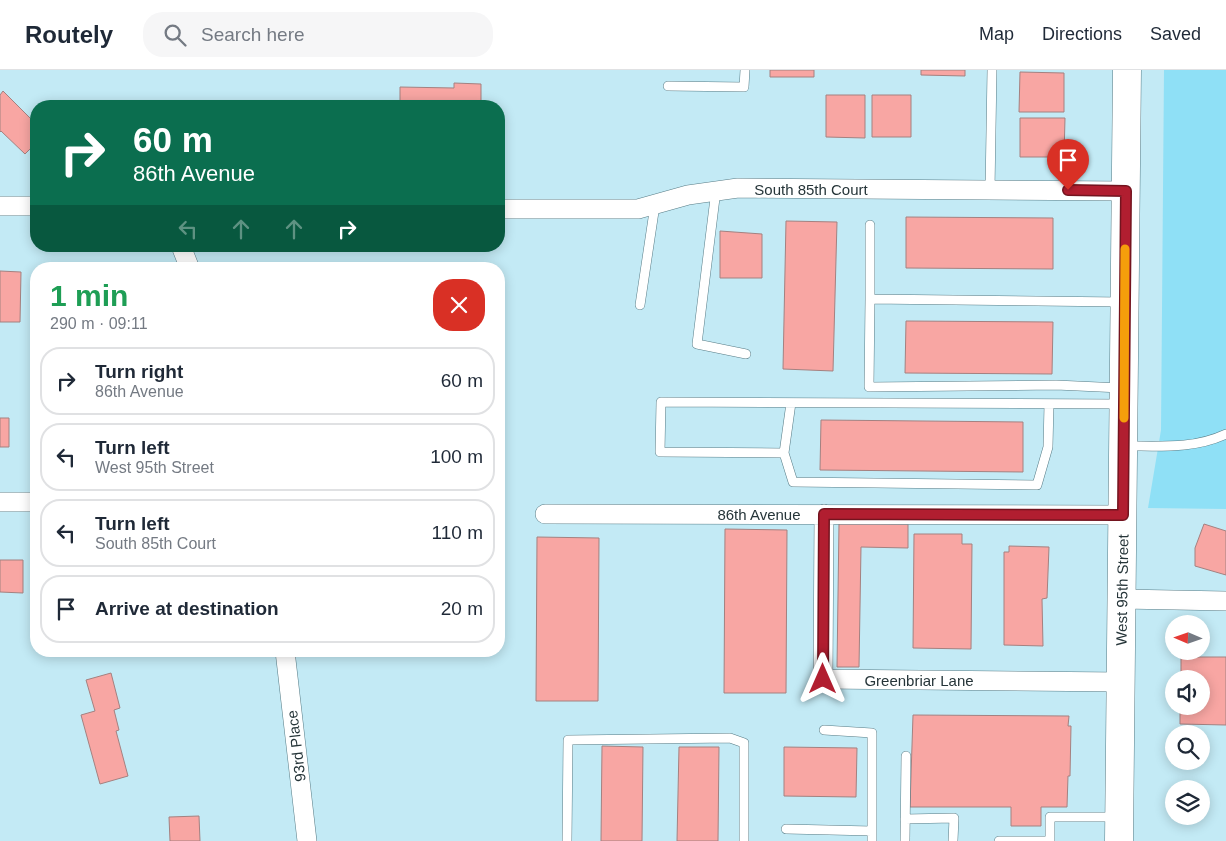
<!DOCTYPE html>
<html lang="en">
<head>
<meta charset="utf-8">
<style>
	:root { --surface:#fff; --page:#f6f6f7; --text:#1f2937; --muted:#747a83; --line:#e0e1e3 }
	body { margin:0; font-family:Arial,sans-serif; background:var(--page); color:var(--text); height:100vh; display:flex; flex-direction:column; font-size:19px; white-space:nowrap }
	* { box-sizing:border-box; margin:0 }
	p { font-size:16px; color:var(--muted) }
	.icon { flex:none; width:28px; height:28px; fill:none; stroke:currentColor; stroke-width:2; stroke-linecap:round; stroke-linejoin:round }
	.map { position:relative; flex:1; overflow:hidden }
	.drawer { position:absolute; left:30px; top:192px; width:475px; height:395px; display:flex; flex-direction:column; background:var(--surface); border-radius:20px; box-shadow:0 2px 12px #0003 }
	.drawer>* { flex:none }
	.hud { position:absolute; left:30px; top:30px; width:475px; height:152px; border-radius:20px; box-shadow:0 2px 12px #0003; background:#0b6e4f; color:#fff; overflow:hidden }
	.needle { width:32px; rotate:272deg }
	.fabs { position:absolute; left:1165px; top:545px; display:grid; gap:10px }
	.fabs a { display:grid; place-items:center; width:45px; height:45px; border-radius:50%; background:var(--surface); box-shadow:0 2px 12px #0003; font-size:25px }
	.pin { position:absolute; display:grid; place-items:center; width:42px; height:42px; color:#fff; margin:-51px -21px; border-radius:50% 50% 50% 0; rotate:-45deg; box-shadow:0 0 5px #0007 }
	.pin .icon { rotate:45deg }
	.me { position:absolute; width:55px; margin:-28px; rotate:0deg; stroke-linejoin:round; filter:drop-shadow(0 0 4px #0008) }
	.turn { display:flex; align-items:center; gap:18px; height:105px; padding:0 20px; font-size:22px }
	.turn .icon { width:65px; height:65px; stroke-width:2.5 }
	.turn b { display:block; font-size:35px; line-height:42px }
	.lanes { display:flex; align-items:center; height:48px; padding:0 20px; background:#0003; justify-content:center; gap:25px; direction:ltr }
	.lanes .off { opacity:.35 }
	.round { display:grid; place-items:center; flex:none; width:52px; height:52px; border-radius:20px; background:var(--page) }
	.headline { display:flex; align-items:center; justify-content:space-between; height:85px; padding:0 20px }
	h1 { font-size:30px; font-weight:700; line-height:38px; color:#1e9e55 }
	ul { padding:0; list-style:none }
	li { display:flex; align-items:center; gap:15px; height:68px; margin:0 10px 8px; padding:0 10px; border:2px solid var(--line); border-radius:20px }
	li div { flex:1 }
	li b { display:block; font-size:19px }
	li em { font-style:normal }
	header { display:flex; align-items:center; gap:30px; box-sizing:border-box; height:70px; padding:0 25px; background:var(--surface); border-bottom:1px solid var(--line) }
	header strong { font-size:24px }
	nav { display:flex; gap:28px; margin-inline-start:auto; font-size:18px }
	.search { width:350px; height:45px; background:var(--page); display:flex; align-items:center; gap:12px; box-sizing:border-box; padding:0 18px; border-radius:20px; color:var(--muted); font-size:19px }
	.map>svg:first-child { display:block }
	.green { fill:#8fe0f6 }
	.building { fill:#f8a6a3; stroke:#a48180 }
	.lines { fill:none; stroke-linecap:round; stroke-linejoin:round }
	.service-casing { stroke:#577c86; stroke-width:10 }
	.minor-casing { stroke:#577c86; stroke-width:20 }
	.primary-casing { stroke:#577c86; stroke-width:29 }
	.service { stroke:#fff; stroke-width:9 }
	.minor { stroke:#fff; stroke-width:19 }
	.primary { stroke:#fff; stroke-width:28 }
	.route-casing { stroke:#73141f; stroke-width:12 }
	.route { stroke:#b11e30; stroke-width:9 }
	.slow { stroke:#f59e0b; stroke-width:9 }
	.labels { text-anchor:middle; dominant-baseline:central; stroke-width:5; stroke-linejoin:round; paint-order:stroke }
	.street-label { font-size:15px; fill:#263539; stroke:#fff }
</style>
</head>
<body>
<header>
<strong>Routely</strong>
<div class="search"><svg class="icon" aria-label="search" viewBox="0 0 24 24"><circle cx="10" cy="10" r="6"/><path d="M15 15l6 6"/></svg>Search here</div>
<nav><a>Map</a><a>Directions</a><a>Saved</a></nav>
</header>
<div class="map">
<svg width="1226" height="771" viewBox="0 0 1226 771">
	<rect width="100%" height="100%" fill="#c3eaf5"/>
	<path class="green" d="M1164,0H1226V439L1148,438L1161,360Z"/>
	<path class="building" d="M770,0H814V7H770Z
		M921,0H965V6L921,5Z
		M1020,2L1064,3V42H1019Z
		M454,13L481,14V36H400V17L454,18Z
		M3,21L36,54V73L25,84L1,61L0,62V25Z
		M826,25H865V68L826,67Z
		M872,25H911V67H872Z
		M1020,48H1065L1064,87H1020Z
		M906,147L1053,148V199L906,198Z
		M786,151L837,152L833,301L783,299Z
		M720,161L762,164V208H720Z
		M0,201L21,202L20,252H0Z
		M906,251L1053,252L1052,304L905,303Z
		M0,348H9V377H0Z
		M821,350L1023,352V402L820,400Z
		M839,453L908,454V478L861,477L859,597H837Z
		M1204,454L1226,461V505L1195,496V478Z
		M725,459L787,460L786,623H724Z
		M914,464H962V474H972L971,579L913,578Z
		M537,467L599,468L598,631H536Z
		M1009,476L1049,477L1047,528L1042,529L1043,576L1004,575V482H1009Z
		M0,490H23V523L0,522Z
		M1181,587H1226V655L1180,654V636H1201V609H1181Z
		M111,603L120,638L114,640L119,660L116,661L128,706L100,714L81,645L95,641L86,610Z
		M913,645L1069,646L1068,656H1071L1070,706H1068L1067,737H1041V756H1011V737H910Z
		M602,676L643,677L642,771H601Z
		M679,677H719L718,771H677Z
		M784,677L857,678L856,727L784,726Z
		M199,746L200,771H170L169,747Z"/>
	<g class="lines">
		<defs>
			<path id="service" d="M668,16L744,17L745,0
				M716,120L697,274L746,284
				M990,120L992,0
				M870,155V229
				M640,235L655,135
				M1121,318L1056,315L869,317L870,229L1122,232
				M791,333L784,383L793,412L1037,415L1048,377L1049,334
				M1126,376C1161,376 1194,379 1226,364
				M784,383L660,382L661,332L1121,334
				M824,660L872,663V771
				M905,749L954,748L953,771
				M786,759L872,761
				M567,771L568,670L730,668L744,673V771
				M905,771L906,686
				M999,771H1050
				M1050,771V747H1115"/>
			<path id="minor" d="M0,136H36
				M499,139H638L688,125L738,118L1126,121
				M181,176L190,199
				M0,432H36
				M545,444L1123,445
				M824,444L823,609L1121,612
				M1122,529L1226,531
				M285,581L307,771"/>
			<path id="primary" d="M1119,771L1127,0"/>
		</defs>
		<use href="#service" class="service-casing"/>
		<use href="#minor" class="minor-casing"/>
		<use href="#primary" class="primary-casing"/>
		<use href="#service" class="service"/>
		<use href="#minor" class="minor"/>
		<use href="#primary" class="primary"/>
	</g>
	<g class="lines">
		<defs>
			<path id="route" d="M823,609L824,444L1123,445L1126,121L1068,120"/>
		</defs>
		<use href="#route" class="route-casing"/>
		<use href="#route" class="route"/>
		<path class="slow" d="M1124,348L1125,179"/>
	</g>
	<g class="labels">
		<g class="street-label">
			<text x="811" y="119">South 85th Court</text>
			<text x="759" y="444">86th Avenue</text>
			<text transform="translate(1122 520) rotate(-89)">West 95th Street</text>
			<text x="919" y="610">Greenbriar Lane</text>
			<text transform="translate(296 676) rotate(-97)">93rd Place</text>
		</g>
	</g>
</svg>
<div class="fabs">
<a><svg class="needle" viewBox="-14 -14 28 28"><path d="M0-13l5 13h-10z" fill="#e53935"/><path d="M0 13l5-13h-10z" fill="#747a83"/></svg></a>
<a><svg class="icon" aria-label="sound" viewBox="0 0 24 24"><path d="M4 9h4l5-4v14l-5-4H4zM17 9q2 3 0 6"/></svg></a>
<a><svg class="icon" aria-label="search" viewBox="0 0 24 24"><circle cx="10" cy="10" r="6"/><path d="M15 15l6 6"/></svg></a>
<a><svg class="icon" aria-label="layers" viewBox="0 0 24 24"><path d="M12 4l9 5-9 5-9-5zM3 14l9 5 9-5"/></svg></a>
</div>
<div class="pin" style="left:1068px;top:120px;background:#d93025"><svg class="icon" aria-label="arrive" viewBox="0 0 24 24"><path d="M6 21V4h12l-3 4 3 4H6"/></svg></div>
<svg class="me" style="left:823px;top:609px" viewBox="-20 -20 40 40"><path d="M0-17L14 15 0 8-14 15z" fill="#b11e30" stroke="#fff" stroke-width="4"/></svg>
<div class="hud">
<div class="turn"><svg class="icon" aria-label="right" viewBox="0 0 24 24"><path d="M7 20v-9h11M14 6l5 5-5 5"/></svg><div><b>60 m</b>86th Avenue</div></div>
<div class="lanes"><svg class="icon off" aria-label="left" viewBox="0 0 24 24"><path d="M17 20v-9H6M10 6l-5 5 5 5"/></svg><svg class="icon off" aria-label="ahead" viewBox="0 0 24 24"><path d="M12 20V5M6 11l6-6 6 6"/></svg><svg class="icon off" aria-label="ahead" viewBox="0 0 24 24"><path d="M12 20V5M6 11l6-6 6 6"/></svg><svg class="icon" aria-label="right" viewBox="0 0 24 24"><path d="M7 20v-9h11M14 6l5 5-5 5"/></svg></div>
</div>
<section class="drawer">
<div class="headline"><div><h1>1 min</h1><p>290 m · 09:11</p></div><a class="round" style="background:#d93025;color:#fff"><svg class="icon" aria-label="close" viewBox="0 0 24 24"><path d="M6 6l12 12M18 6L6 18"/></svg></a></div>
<ul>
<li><svg class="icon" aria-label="right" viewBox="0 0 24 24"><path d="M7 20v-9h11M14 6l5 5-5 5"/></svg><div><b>Turn right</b><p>86th Avenue</p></div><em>60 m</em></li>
<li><svg class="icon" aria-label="left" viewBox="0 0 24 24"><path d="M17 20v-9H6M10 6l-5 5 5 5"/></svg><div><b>Turn left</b><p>West 95th Street</p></div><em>100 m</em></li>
<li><svg class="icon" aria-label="left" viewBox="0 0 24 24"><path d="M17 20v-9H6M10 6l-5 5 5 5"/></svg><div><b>Turn left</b><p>South 85th Court</p></div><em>110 m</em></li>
<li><svg class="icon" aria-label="arrive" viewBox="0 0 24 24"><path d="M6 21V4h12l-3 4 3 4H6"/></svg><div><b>Arrive at destination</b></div><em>20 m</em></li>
</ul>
</section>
</div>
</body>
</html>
